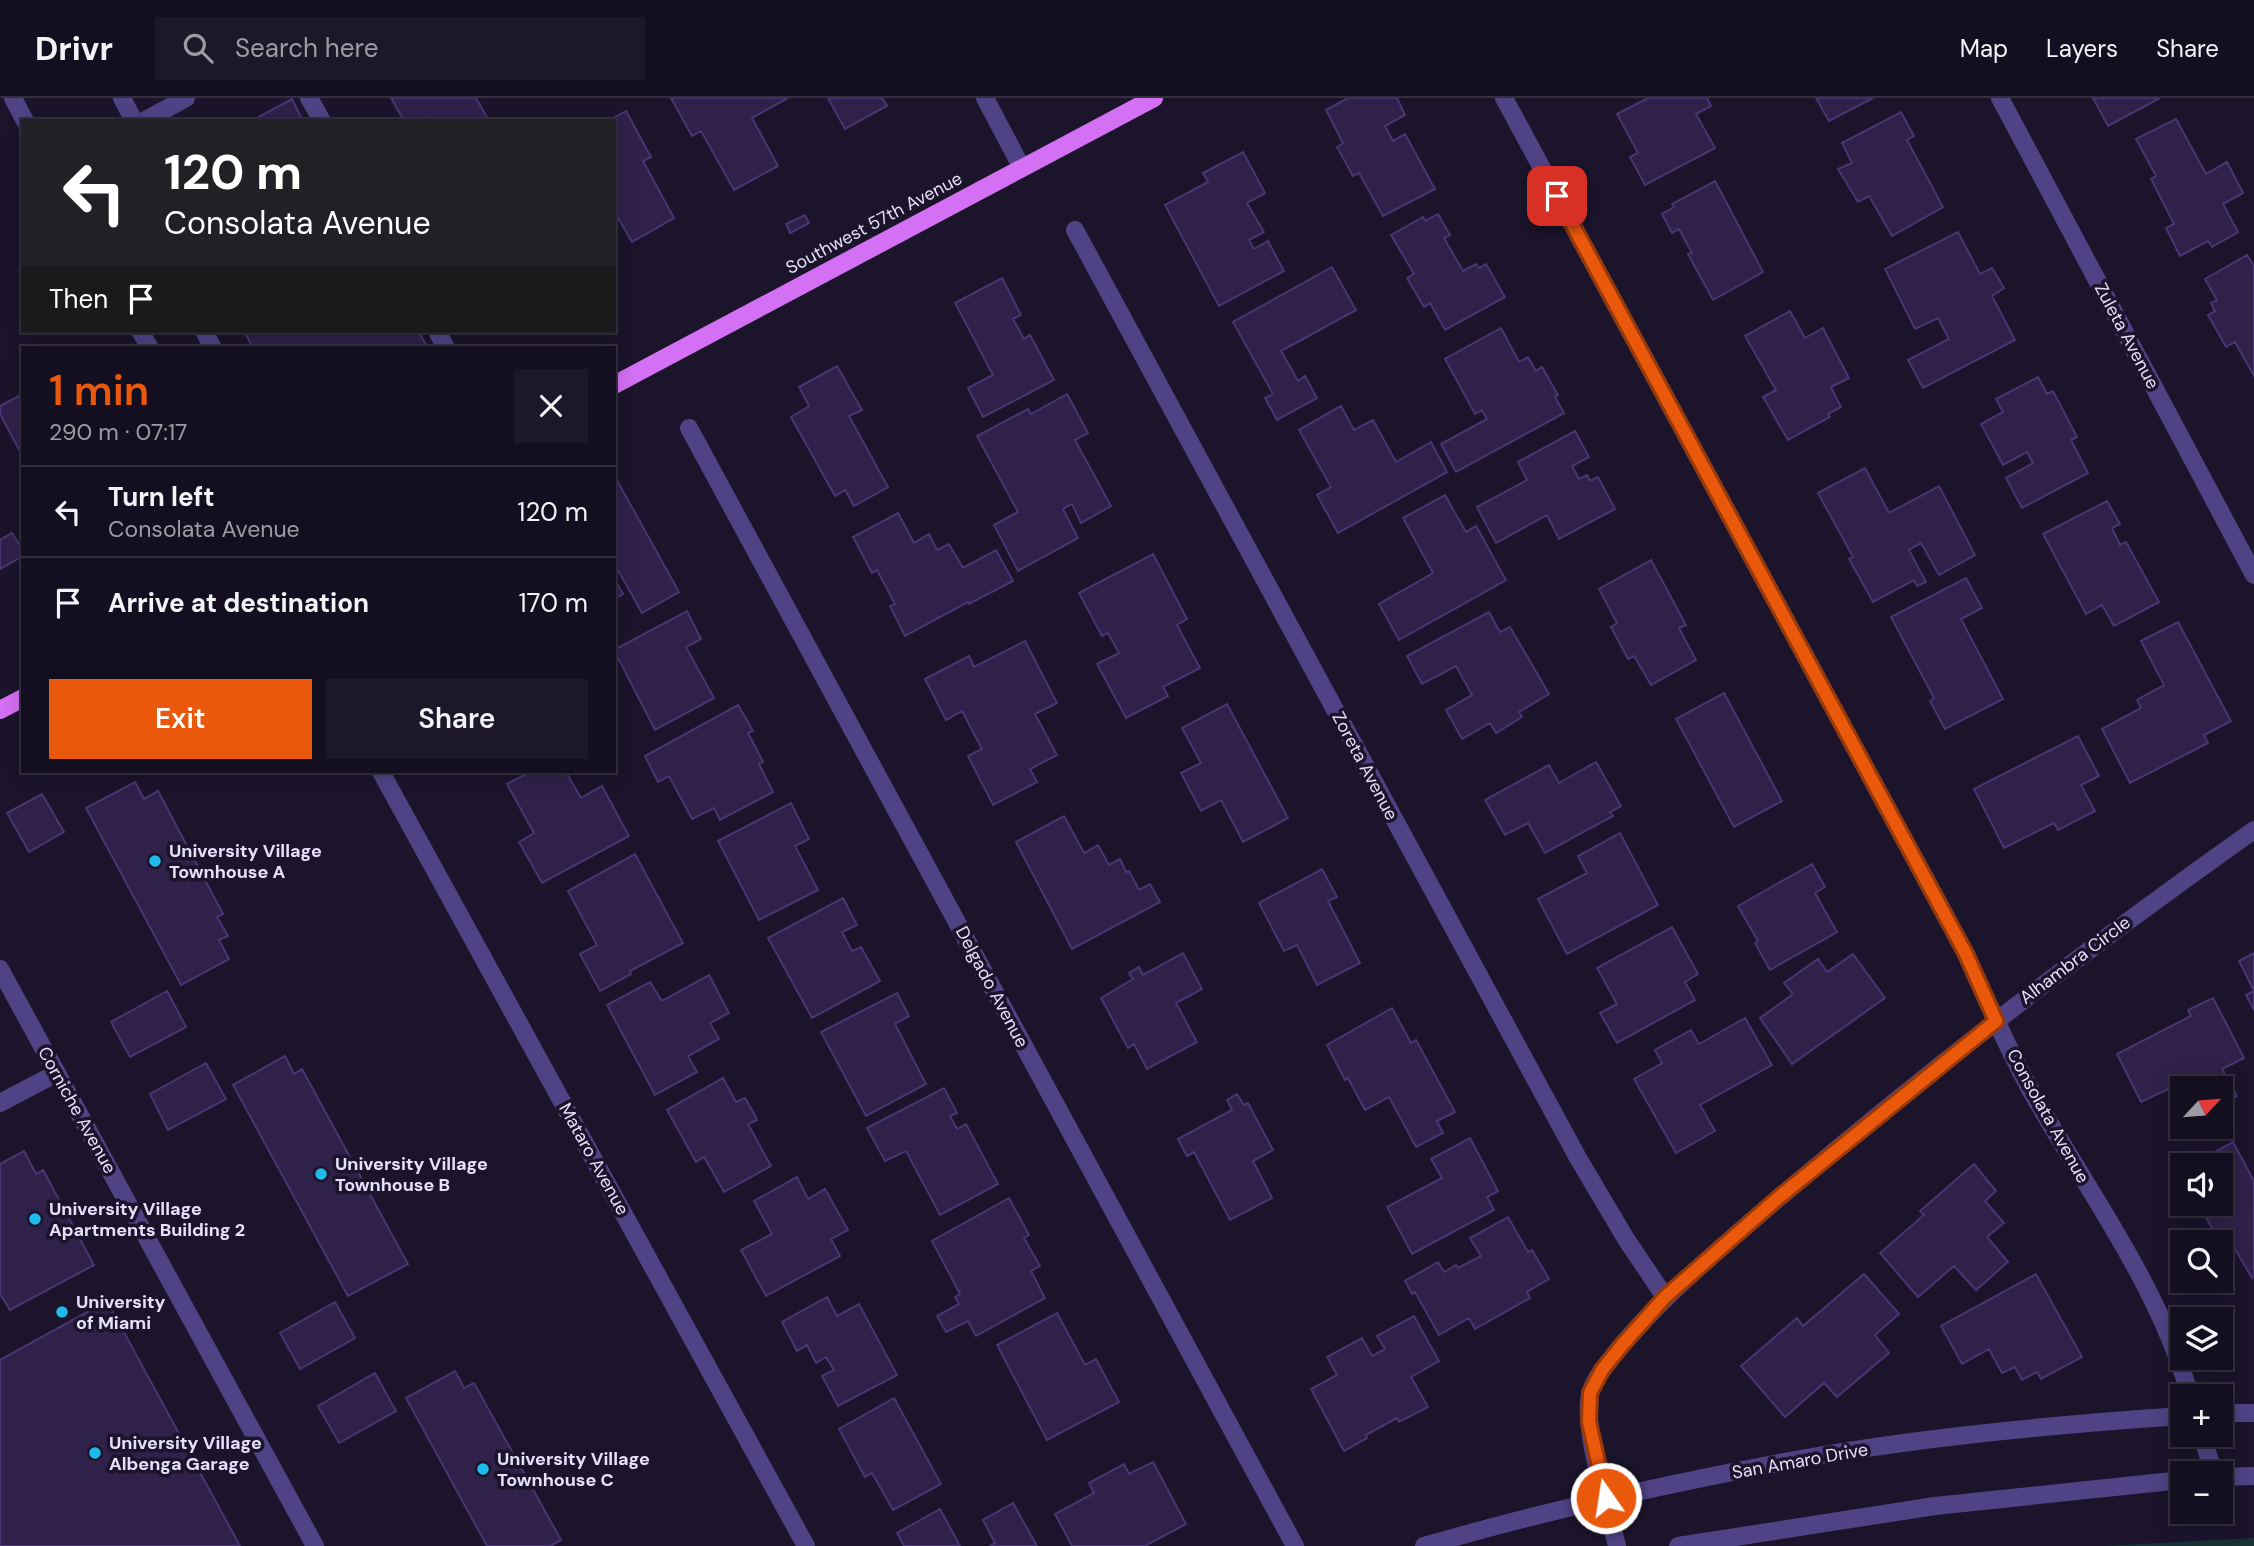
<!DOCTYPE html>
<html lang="en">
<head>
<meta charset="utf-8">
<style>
	:root { --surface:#140f20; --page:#1d1829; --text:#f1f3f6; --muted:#9d9ca5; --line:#332f3e; --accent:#ea580c }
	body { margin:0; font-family:"DM Sans",sans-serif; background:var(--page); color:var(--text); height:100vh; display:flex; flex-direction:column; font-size:26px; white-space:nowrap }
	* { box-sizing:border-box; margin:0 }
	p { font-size:23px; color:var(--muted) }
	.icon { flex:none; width:38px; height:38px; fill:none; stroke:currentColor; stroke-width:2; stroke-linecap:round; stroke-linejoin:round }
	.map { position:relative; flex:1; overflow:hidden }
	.panel { position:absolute; left:21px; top:248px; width:595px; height:427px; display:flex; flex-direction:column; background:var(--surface); border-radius:0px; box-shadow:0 4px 18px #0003,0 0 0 2px var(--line) }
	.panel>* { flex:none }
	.hud { position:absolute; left:21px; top:21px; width:595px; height:214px; border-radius:0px; box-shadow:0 4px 18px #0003,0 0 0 2px var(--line); background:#202124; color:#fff; overflow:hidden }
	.needle { width:46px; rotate:64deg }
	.fabs { position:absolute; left:2170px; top:978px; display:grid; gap:14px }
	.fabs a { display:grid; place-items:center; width:63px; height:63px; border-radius:0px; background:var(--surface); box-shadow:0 4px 18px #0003,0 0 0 2px var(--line); font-size:35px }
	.pin { position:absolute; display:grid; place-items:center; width:60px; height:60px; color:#fff; margin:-30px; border-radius:14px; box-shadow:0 4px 10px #0006 }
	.me { position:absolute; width:77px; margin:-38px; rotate:347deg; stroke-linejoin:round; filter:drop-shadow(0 0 5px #0008) }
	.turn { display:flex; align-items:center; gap:24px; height:147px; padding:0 28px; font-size:32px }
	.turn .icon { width:91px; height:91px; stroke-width:2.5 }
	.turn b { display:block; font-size:49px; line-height:60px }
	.then { display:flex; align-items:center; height:66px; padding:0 28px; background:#0003; gap:14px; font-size:26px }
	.round { display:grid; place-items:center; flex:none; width:74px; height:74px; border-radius:0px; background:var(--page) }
	.head { display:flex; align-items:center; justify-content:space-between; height:119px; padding:0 28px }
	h1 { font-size:42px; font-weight:600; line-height:52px; color:var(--accent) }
	.cta { display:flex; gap:14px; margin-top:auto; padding:14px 28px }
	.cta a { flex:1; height:80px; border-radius:0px; background:var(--accent); color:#fff; font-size:28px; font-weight:600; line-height:80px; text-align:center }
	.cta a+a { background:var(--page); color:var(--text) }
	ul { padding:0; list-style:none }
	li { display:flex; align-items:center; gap:21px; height:91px; padding:0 28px; border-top:2px solid var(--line) }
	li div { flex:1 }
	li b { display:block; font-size:26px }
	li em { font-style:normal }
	header { display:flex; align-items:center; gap:42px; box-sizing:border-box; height:98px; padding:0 35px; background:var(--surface); border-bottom:2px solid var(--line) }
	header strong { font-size:33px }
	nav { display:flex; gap:38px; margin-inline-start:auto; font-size:24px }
	.search { width:490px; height:63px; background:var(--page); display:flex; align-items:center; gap:18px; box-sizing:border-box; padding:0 24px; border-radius:0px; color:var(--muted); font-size:26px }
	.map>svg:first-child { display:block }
	.green { fill:#173134 }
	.building { fill:#2f214a; stroke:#4a3574; stroke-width:2 }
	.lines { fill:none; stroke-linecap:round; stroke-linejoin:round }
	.minor { stroke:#4f4385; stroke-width:18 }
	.major { stroke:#d470f3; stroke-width:18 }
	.route-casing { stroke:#983908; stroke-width:18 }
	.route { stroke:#ea580c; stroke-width:12 }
	.poi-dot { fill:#1cbbec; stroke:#1b142b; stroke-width:2.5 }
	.labels { text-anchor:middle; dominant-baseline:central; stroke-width:7; stroke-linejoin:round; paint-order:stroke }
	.street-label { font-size:18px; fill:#e7e0fc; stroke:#1b142b }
	.poi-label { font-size:18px; font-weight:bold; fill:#e7e0fc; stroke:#1b142b; text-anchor:start }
</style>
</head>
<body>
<header>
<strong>Drivr</strong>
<div class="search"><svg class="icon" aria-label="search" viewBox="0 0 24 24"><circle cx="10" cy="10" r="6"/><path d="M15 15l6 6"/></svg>Search here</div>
<nav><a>Map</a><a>Layers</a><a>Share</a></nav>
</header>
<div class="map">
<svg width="2254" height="1448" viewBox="0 0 2254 1448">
	<rect width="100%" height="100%" fill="#1b142b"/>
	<path class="green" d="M2254,1440V1448H2101Z"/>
	<path class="building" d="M391,0H476L489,23H425L424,20L419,23H404Z
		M671,0H788L752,20L778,68L734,92L701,33L692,38Z
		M828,0H882L887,8L845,31Z
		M1348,0H1397L1405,17L1385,28L1393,43L1405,36L1435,91L1383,118L1359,75L1353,78L1337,49L1343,45L1326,12Z
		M1648,0H1707L1711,8L1696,16L1715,50L1645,87L1630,59L1638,55L1617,16Z
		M1816,0H1873L1829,23Z
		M2093,0H2160L2108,28Z
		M292,1L303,23H251Z
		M626,13L651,59L643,63L674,120L632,144L614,113V23H608Z
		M1901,14L1914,38L1907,42L1943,109L1892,138L1869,98L1858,104L1838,71L1852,65L1842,45Z
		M2176,21L2206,76L2227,64L2243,95L2223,106L2238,134L2212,149L2208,143L2180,158L2166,130L2174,126L2151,81L2156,78L2136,41Z
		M1243,54L1265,95L1247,105L1264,134L1249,142L1254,151L1268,143L1284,173L1219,208L1165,107L1208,84L1203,75Z
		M1715,83L1763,174L1713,202L1688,156L1692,155L1679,131L1672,135L1662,116L1674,109L1672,106Z
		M1438,116L1450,137L1444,140L1463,173L1476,166L1479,170L1486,166L1505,199L1445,232L1430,205L1424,209L1407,180L1414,176L1391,137L1423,119L1425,123Z
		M805,117L809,125L790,135L786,126Z
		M1958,134L1980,176L1992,170L2004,190L1992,198L2015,242L1923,290L1908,262L1949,241L1938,220L1915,231L1885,171Z
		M2247,157L2254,168V278L2235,244L2226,249L2208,217L2215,213L2211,205L2217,202L2205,181Z
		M1332,169L1356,212L1281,253L1298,283L1305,278L1317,300L1277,322L1265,300L1273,296L1233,224Z
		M1002,180L1021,217L1013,221L1024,241L1030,237L1054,282L983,319L968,290L993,277L955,205Z
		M1790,213L1805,240L1823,230L1849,280L1831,289L1841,309L1828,316L1830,319L1788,342L1763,299L1776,292L1745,238Z
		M1501,230L1519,264L1528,259L1536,273L1542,269L1558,297L1555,299L1564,315L1456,374L1441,346L1487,321L1482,312L1475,316L1445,261Z
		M244,233H418L427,248L423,250H253Z
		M837,268L862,312L849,318L888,389L854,408L845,392L835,398L791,319L809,308L799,289Z
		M2038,279L2047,296L2053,293L2077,339L2071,342L2088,375L2022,410L2006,380L2033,365L2027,354L2003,367L1981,326L2003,314L1996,301Z
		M23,296V359L0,316V308Z
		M1067,296L1088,335L1075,342L1111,408L1081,425L1072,406L1063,411L1078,440L1018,473L994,427L1018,414L977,338L1028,311L1031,316Z
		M1341,308L1354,332L1373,322L1396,364L1431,344L1447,374L1338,435L1317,397L1331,389L1299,332Z
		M1575,333L1589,359L1572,368L1579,381L1587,377L1590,383L1598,379L1615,411L1559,441L1547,417L1496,445L1477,409L1527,382L1518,364Z
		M1865,370L1889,415L1939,388L1975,457L1939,477L1921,445L1909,452L1926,484L1917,488L1914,482L1873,504L1849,461L1853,459L1818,395Z
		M614,377L679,494L642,515L614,465Z
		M1445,397L1466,434L1476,428L1506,482L1399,542L1379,506L1433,475L1403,420Z
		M2107,403L2120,426L2112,430L2120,447L2126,444L2159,504L2114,528L2102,507L2086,516L2043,436Z
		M898,415L914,445L929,436L937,452L949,446L963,470L996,452L1013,483L969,506L968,504L905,538L890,508L895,506L877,472L872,475L853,439Z
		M12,435L23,453V458L0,471V442Z
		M1153,456L1187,521L1177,527L1200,570L1163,589L1168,598L1126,620L1097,566L1119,555L1108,535L1102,538L1079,495Z
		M1651,462L1686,527L1679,530L1696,562L1651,587L1634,558L1628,561L1611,529L1617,525L1599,491Z
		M614,480L623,496L614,501Z
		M1966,480L1982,510L1961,521L2003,601L1945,631L1930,603L1934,600L1891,519Z
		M687,513L701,541L686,549L714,600L655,632L614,552Z
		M1489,514L1500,534L1510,529L1549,596L1519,614L1522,619L1496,635L1490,625L1462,641L1446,612L1472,597L1456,568L1422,586L1407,558Z
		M2178,524L2231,623L2204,637L2208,645L2130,685L2102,631L2141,610L2137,602L2164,587L2141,543Z
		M1025,543L1057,605L1035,616L1057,657L1030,671L1037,684L993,707L968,658L982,651L962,613L946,622L925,581L969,558L974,569Z
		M1724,595L1782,703L1734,729L1676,621Z
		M1227,606L1288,720L1243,744L1221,702L1201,713L1181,675L1201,665L1182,630Z
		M738,607L753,633L748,635L763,664L759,666L773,694L720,722L714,710L692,721L669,678L658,684L645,658Z
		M2078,638L2099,678L2081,687L2095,713L2058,732L2054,725L2004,750L1974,691Z
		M1596,664L1621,708L1610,714L1613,718L1545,755L1528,725L1505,737L1485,702L1549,667L1559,685Z
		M530,674H566L581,700L602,688L629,738L542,785L519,744L534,735L507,686Z
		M135,684L144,701L158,693L223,816L217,819L228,838L219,842L229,861L181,887L86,710Z
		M42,696L64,734L29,754L7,715Z
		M791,705L809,741L795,748L818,792L759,822L718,743Z
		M1064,718L1084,755L1098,747L1109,767L1120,761L1126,774L1129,773L1139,792L1150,786L1160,804L1072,851L1016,744Z
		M1620,735L1658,807L1567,856L1538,801L1587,775L1578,758Z
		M635,756L683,845L630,873L631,876L600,893L580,856L597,847L568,793Z
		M1812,766L1825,789L1815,795L1837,834L1770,872L1755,845L1758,843L1738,808Z
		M1322,771L1337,799L1328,803L1360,865L1317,887L1297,847L1284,853L1259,805Z
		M843,800L857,827L842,834L852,853L861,849L880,883L812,920L768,840Z
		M1672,829L1698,876L1685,884L1695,902L1617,945L1600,915L1617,906L1597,870Z
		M1183,855L1202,891L1176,905L1197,944L1147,971L1134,946L1128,950L1101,900L1133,881L1129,875L1139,869L1143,877Z
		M2254,855V912L2246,897L2254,893L2239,863Z
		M1853,856L1885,900L1792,966L1760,920L1793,896L1784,885L1818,861L1827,874Z
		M709,877L729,915L710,925L719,941L688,958L697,974L655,997L607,907L650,884L662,903Z
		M167,893L186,929L130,959L111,924Z
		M897,895L909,918L895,926L926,986L866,1018L821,934Z
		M2213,900L2244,960L2222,971L2237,998L2221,1006V990H2182V993L2176,997L2172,989L2141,1004L2117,956L2191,918L2188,912Z
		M1392,910L1411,945L1416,942L1455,1014L1437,1023L1443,1035L1416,1049L1389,999L1365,1012L1348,980L1345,982L1327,947Z
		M1745,920L1772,967L1700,1007L1715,1033L1676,1055L1634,981L1662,965L1655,952L1691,932L1699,946Z
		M285,958L294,976L302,971L408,1166L348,1198L233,987Z
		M206,965L226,1001L168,1032L150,996Z
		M723,980L736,1004L745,1000L751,1010L757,1022L748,1026L771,1068L724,1094L704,1059L696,1064L667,1012Z
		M944,990L957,1015L950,1018L957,1031L966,1026L998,1086L940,1117L906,1053L885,1063L867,1030Z
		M1237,996L1244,1007L1248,1005L1273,1052L1253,1063L1272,1100L1230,1122L1194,1054L1187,1058L1178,1041L1232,1012L1227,1002Z
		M1470,1040L1498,1093L1487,1099L1494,1112L1412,1156L1387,1109L1442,1080L1431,1061Z
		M2233,1044L2254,1083V1179L2252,1180L2228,1139L2220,1144L2199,1107L2221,1106V1068H2188Z
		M24,1053L36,1076L43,1072L94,1167L10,1212L0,1196V1066Z
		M1974,1066L1996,1093L1985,1103L2004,1125L1987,1139L2008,1164L1976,1192L1954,1168L1918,1199L1880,1155L1924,1117L1920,1113Z
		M797,1079L808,1101L825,1091L848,1132L831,1141L840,1158L766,1198L741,1152L772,1136L754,1103Z
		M1009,1100L1029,1137L1024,1140L1040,1168L1031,1173L1045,1200L976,1238L968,1223L946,1234L937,1218L959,1206L955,1199L960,1196L932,1143Z
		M1508,1119L1528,1154L1532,1152L1549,1181L1527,1194L1530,1200L1475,1231L1469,1220L1439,1237L1415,1194L1412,1196L1405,1183L1438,1164L1444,1174L1456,1167L1458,1170L1481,1158L1470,1140Z
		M1864,1176L1899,1216L1875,1237L1889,1255L1837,1299L1824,1285L1785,1319L1741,1268L1797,1220L1803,1228Z
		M2036,1176L2082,1259L2041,1281L2037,1274L2022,1282L2015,1269L2002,1275L1989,1251L1962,1266L1941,1228Z
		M827,1199L837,1218L859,1206L897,1277L838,1308L822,1278L834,1272L826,1259L816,1265L807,1247L797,1253L782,1224Z
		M107,1203L240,1448H0V1262Z
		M335,1204L355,1240L300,1271L280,1235Z
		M1057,1215L1085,1267L1096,1261L1119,1304L1047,1342L997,1247Z
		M1414,1218L1439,1263L1411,1279L1428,1309L1399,1324L1397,1320L1366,1337L1367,1340L1344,1353L1311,1291L1337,1277L1327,1259L1362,1240L1372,1258L1385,1251L1377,1238Z
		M455,1273L464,1290L474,1285L561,1442L550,1448H487L406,1300Z
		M375,1275L396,1313L339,1345L318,1308Z
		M894,1300L941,1386L893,1412L872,1375L865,1379L839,1331Z
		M1153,1364L1186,1426L1145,1448H1072L1055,1416L1094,1395L1089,1385L1124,1366L1129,1376Z
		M1013,1405L1037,1448H990L995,1445L983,1422Z
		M940,1411L960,1448H904L897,1435Z"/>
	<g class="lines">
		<path class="minor" d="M13,0L25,23
			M122,0L134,23
			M309,0L322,23
			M985,0L1022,70
			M1504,0L1966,856C1986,901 2006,947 2030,991C2086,1091 2159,1187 2190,1298
			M2000,0L2254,477
			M144,23L186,0
			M1075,132L1578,1060L1626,1141L1665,1199
			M140,233L150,250
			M204,233L213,250
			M437,233L446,250
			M689,330L1295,1448
			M381,674L806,1448
			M0,871L315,1448
			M0,1005L57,975
			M2221,1315H2254
			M2202,1337L2214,1376
			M2221,1379L2254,1378
			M1424,1448C1555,1410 1688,1381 1823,1357C1942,1337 2062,1326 2182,1318
			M1617,1448C1609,1412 1580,1325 1591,1293C1596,1278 1607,1266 1617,1253C1653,1209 1695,1172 1738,1135C1903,992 2076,858 2254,732
			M1678,1448L1935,1408L2182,1382"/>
		<path class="major" d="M614,287L1154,0
			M0,612L23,600"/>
	</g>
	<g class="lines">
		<defs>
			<path id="route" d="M1557,98L1966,856L1996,923L1778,1100L1665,1199L1623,1246L1602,1272L1590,1295L1589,1324L1606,1400"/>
		</defs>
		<use href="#route" class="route-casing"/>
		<use href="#route" class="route"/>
	</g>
	<g class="poi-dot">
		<circle cx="155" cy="763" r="7"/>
		<circle cx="321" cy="1076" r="7"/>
		<circle cx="35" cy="1121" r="7"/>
		<circle cx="62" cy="1214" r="7"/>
		<circle cx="95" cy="1355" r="7"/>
		<circle cx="483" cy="1371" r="7"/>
	</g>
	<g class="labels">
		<g class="street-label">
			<text transform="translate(874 125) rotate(-28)">Southwest 57th Avenue</text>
			<text transform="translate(2127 238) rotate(62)">Zuleta Avenue</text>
			<text transform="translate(1365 668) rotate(62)">Zoreta Avenue</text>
			<text transform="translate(2075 862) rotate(-37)">Alhambra Circle</text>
			<text transform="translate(992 889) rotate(62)">Delgado Avenue</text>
			<text transform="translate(77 1012) rotate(61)">Corniche Avenue</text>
			<text transform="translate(2048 1018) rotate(61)">Consolata Avenue</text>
			<text transform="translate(594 1061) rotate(61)">Mataro Avenue</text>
			<text transform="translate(1800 1363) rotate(-10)">San Amaro Drive</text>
		</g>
		<g class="poi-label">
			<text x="169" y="753">University Village<tspan x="169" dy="21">Townhouse A</tspan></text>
			<text x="335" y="1066">University Village<tspan x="335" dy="21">Townhouse B</tspan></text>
			<text x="49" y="1111">University Village<tspan x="49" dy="21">Apartments Building 2</tspan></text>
			<text x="76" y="1204">University<tspan x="76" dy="21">of Miami</tspan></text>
			<text x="109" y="1345">University Village<tspan x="109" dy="21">Albenga Garage</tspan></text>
			<text x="497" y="1361">University Village<tspan x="497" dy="21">Townhouse C</tspan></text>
		</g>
	</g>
</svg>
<div class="fabs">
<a><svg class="needle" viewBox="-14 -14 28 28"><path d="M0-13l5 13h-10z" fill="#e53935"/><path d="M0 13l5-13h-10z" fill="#9d9ca5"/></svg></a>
<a><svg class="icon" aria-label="sound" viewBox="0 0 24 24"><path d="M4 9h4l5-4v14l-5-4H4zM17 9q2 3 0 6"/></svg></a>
<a><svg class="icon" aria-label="search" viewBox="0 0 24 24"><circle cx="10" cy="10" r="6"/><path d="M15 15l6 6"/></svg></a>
<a><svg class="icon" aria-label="layers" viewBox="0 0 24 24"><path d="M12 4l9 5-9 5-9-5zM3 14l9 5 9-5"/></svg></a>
<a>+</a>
<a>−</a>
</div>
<div class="pin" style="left:1557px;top:98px;background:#d93025"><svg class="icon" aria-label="arrive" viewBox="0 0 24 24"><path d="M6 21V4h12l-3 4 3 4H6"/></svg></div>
<svg class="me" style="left:1606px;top:1400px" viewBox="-20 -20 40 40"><circle r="17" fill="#ea580c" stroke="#fff" stroke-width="3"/><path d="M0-11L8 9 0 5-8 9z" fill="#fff"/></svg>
<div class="hud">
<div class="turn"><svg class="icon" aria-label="left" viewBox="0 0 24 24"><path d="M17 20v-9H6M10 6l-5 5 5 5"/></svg><div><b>120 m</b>Consolata Avenue</div></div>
<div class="then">Then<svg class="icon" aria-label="arrive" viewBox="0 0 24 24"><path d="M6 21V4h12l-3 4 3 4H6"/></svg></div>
</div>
<section class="panel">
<div class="head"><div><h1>1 min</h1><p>290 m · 07:17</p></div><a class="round"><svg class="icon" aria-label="close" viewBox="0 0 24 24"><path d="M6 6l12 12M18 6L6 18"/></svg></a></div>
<ul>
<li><svg class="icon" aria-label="left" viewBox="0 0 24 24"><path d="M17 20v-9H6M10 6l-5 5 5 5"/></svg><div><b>Turn left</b><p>Consolata Avenue</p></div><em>120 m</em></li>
<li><svg class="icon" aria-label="arrive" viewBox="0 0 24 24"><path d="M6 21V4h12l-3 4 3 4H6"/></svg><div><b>Arrive at destination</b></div><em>170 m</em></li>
</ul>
<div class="cta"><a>Exit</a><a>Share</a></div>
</section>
</div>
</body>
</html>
